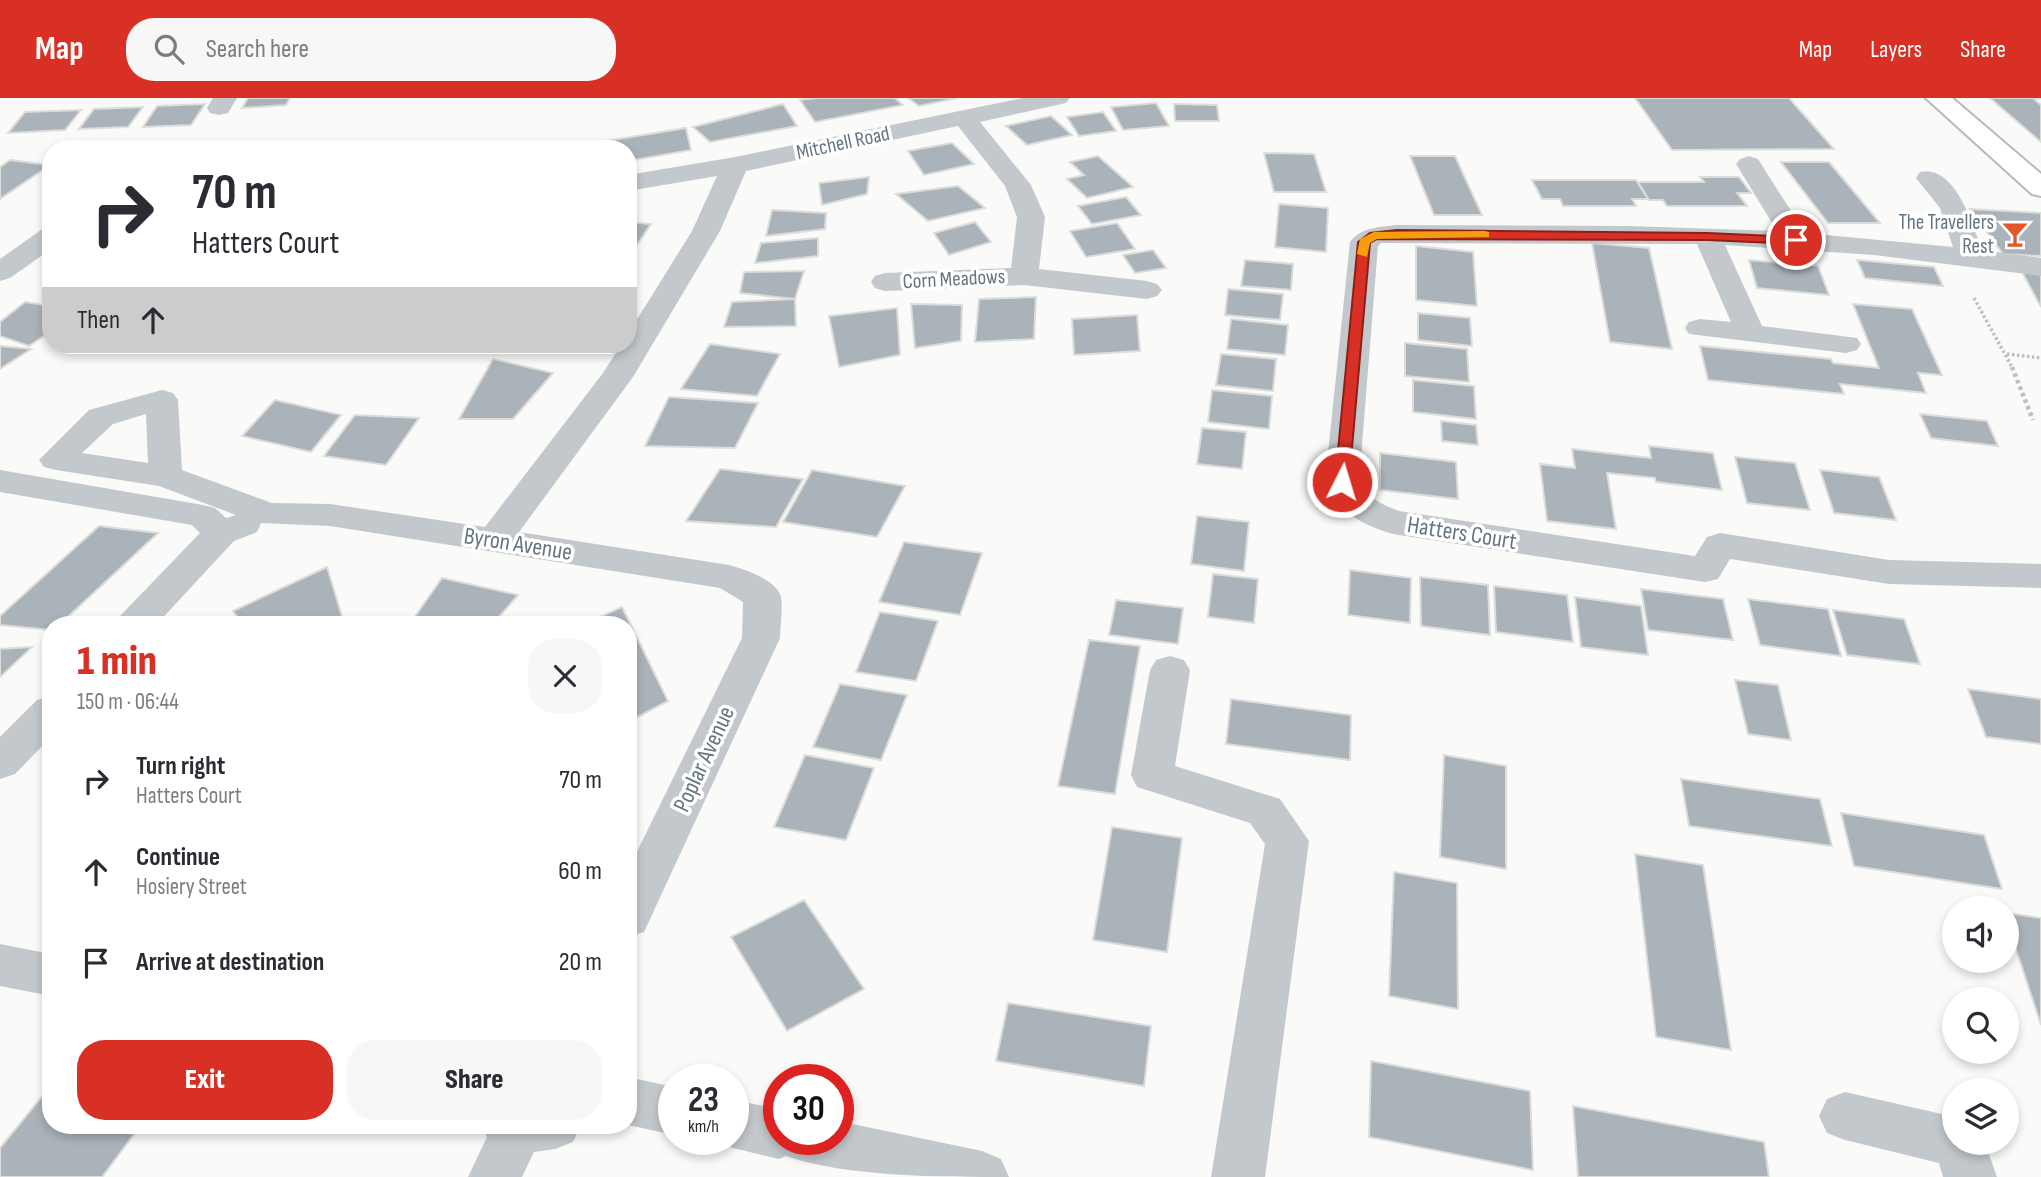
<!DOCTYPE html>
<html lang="en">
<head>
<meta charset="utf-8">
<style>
	:root { --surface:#fff; --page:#f7f7f7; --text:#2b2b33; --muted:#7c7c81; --accent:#d93025 }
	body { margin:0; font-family:"Sofia Sans Condensed",sans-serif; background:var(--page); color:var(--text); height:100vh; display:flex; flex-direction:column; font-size:26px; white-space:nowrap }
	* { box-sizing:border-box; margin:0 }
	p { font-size:23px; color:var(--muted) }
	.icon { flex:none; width:38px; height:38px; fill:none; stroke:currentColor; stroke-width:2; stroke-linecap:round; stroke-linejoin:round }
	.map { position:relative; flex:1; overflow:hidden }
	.sheet { position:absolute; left:42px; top:518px; width:595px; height:518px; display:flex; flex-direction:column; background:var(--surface); border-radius:28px; box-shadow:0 4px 10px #0003 }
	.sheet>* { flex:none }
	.top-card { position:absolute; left:42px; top:42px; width:595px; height:214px; border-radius:28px; box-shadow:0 4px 10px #0003; background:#fff; color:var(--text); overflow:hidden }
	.controls { position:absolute; left:1942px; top:798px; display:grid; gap:14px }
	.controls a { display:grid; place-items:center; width:77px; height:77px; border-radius:50%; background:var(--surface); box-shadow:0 4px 10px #0003; font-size:35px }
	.speed { position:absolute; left:658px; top:966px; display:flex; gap:14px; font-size:35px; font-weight:700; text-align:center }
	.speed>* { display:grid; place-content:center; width:91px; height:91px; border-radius:50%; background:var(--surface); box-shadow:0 4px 10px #0003; line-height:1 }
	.speed small { font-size:18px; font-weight:400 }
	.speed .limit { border:10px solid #d22; background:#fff; color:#111 }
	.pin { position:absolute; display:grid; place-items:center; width:60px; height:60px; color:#fff; margin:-30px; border:4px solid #fff; border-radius:50%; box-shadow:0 2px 7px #0007 }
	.me { position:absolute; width:77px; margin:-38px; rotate:5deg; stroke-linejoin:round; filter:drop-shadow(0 0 5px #0008) }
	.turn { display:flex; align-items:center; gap:24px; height:147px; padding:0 35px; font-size:32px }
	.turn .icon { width:91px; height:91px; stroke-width:2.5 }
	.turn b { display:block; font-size:49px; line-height:60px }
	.then { display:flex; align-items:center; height:66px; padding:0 35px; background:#0003; gap:14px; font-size:26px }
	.round { display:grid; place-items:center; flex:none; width:74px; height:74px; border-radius:28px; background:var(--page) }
	.summary { display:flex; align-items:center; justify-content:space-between; height:119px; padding:0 35px }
	h1 { font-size:42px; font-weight:800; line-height:52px; color:var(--accent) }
	.button { display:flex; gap:14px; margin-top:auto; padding:14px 35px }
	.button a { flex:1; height:80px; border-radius:28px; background:var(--accent); color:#fff; font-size:28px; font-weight:800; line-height:80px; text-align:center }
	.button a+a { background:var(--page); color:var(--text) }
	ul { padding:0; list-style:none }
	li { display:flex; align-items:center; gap:21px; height:91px; padding:0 35px }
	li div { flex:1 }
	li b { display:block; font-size:26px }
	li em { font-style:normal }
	header { display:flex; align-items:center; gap:42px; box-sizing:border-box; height:98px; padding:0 35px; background:var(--accent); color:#fff }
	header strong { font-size:33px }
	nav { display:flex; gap:38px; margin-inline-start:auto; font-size:24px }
	.search { width:490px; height:63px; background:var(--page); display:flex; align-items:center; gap:18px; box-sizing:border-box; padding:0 24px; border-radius:28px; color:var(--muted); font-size:26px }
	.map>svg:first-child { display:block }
	.building { fill:#aab3b9; stroke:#dcdcda; stroke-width:2 }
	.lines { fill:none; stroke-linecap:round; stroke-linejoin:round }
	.major-casing { stroke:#b5babe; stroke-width:4 }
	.path-far1 { stroke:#bbbfc2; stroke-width:3.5; stroke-dasharray:2.5 2.5; stroke-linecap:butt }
	.path { stroke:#bbbfc2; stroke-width:4.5; stroke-dasharray:3.5 3.5; stroke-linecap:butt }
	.minor { fill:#c3c8cc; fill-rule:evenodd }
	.major { fill:#fff; fill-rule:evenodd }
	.route { fill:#d93025; stroke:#8d1f18; stroke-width:2 }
	.slow { fill:#f59e0b }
	.labels { text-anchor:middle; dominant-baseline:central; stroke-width:7; stroke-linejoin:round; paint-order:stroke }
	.far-street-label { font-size:21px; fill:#657683; stroke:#fff }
	.far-poi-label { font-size:21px; fill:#657683; stroke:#fff; text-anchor:end }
	.street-label { font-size:24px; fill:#657683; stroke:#fff }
</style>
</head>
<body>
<header>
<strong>Map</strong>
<div class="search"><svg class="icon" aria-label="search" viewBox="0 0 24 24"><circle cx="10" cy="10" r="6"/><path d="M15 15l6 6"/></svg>Search here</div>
<nav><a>Map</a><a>Layers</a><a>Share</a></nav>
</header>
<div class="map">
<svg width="2041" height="1079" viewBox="0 0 2041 1079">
	<rect width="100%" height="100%" fill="#fafaf8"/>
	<path class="building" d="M248,0H290L286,7L242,10Z
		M817,0H895L903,7L815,24L800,2Z
		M908,0H957L919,8Z
		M1635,0H1789L1834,51L1672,52Z
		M1990,0H2041L2035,2L2041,7V44Z
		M1156,5L1169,28L1123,32L1111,9Z
		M205,6L191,27L143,29L157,8Z
		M783,6L797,28L710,44L693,29Z
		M1174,6L1217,7L1219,23H1175Z
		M143,9L128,29L79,31L94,11Z
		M81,12L65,32L8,35L25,14Z
		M1103,14L1116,33L1079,38L1067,19Z
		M1051,18L1072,37L1027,47L1006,28Z
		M686,30L691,52L628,63V51H578L576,48Z
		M952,45L974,66L924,77L908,53Z
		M1264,55L1314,56L1326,94H1274Z
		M1098,58L1133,89L1087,100L1067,81L1084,77L1070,64Z
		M1410,58H1455L1482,117H1434Z
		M10,62L50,67L0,101V69Z
		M1781,64H1829L1880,125H1828Z
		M869,79L867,96L822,107L819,85Z
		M1700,79H1739L1751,95H1737L1747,108H1667L1663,102H1649L1638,84H1704Z
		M1532,82H1636L1648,101H1632L1636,108H1563L1560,101H1542Z
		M958,88L985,110L928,123L896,96Z
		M1126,99L1141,117L1092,126L1078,108Z
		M1279,106L1328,110L1326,154L1275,149Z
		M1970,111L2041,115V158L2003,156Z
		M772,112L826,115L825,131L766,138Z
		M628,124L651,126L628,160Z
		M975,124L991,144L949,157L934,135Z
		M1117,125L1135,151L1086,159L1070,133Z
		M818,140V158L755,165L761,145Z
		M1592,145L1649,150L1672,251L1610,244Z
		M1416,148L1473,154L1477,208L1416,202Z
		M1153,152L1166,170L1135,175L1123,157Z
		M1245,162L1293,166L1291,192L1241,188Z
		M1749,162L1818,168L1829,197L1757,190Z
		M1857,162L1934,169L1943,188L1865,180Z
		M804,173L795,201L740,195L744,174Z
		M2022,174L2041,176V209Z
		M1228,191L1283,196L1280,222L1225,217Z
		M1036,199L1034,241L975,244L979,201Z
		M795,201L796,228L724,229L732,204Z
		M25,204L51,208V233L29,248L0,238V224Z
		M911,206L962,207L961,243L915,250Z
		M1853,206L1912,211L1942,277L1918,275L1926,295L1840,286L1844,296L1708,282L1700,248L1831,261L1833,265L1879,270Z
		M897,210L900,257L839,269L829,218Z
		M1418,215L1470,220L1472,248L1418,242Z
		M1137,217L1140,253L1074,257L1072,221Z
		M1231,221L1288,227L1285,257L1227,251Z
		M1405,245L1467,251L1469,284L1405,278Z
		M710,246L780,256L757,298L681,291Z
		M511,247H569L567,249L509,251Z
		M0,248L31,251L0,271Z
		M1221,256L1276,261L1273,293L1216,287Z
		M493,261L553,275L513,321H459Z
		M1413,282L1474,288L1476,321L1413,314Z
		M1212,292L1272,298L1269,331L1208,324Z
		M669,299L758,305L735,350L645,348Z
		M275,302L341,317L311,354L242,338Z
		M1920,316L1987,323L1998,348L1931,340Z
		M355,317L419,320L386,367L324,358Z
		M1441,323L1476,327L1478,347L1442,343Z
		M1202,330L1246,334L1242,371L1197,366Z
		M1649,348L1713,355L1722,392L1656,384L1655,380L1607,375L1616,431L1547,423L1540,366L1575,370L1572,351L1651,360Z
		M1380,355L1456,364L1458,401L1380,392Z
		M1735,359L1795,365L1810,412L1747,405Z
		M720,371L803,381L776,429L686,423Z
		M812,372L905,388L877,439L783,424Z
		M1820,372L1879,379L1896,422L1834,415Z
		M1197,418L1249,424L1244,473L1191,466Z
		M99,428L158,435L59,527H51V532L0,527V518Z
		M904,444L982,455L960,517L879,504Z
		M327,469L344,525L340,527H243L233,513Z
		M1350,472L1411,480L1410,525L1348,517Z
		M1213,476L1258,481L1254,525L1208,519Z
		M1420,479L1488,487L1490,537L1421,528Z
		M442,480L518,497L492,527H409Z
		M1494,488L1567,497L1573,544L1496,534Z
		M1641,491L1723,501L1733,542L1648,532Z
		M1575,499L1641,508L1648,557L1581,549Z
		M1748,501L1828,511L1841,558L1760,547Z
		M1116,502L1183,510L1178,546L1109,537Z
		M622,509L668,603L628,624V527H582Z
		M1833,512L1904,521L1920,566L1847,557Z
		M880,514L938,523L916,583L856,574Z
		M1089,542L1140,548L1115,696L1058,688Z
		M32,549L0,579V551Z
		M1735,582L1778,587L1791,642L1748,636Z
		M840,586L907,597L881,662L813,649Z
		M1968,591L2041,601V646L1986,639Z
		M1231,601L1351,617L1350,662L1226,646Z
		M805,657L874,670L846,742L774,729Z
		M1444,657L1506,668V771L1440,759Z
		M1681,681L1820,701L1832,748L1689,728Z
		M1841,715L1984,737L2002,791L1854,768Z
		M1112,729L1182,740L1167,854L1093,842Z
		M1635,756L1703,767L1731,952L1656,939Z
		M1394,774L1457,785L1458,911L1389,898Z
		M804,802L864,891L787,933L731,839Z
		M2007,815L2041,820V927L2007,824Z
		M1008,905L1151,928L1144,988L996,963Z
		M1371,963L1530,993L1533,1072L1369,1039Z
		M48,991L51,992V1027H141L102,1079H0V1050Z
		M1573,1008L1764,1044L1769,1079H1578Z"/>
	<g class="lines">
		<defs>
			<path id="major" d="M1926,0H1952L2041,76V98L2032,96Z"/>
		</defs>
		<use href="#major" class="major-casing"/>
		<path class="path-far1" d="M1974,200L2013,271
			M2007,256L2041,260"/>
		<path class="path" d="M2012,269L2033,322"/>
		<path class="minor" d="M213,0H237L228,15L219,17L210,15L207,10Z
			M1023,0H1070L1066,5L980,24L1031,87L1045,119L1039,171L1147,183L1157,186L1162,192L1157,198L1147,201L1024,187L885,193L875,190L871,184L875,178L885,175L1011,170L1017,119L1005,88L958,28L746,73L720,133L633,279L519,434L729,467C744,471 777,482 781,499C783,512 780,527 780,540L644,834L628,839V772L742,540L743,504L720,490L330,428L261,425L257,434L234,443L156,527H114L120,518L200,435L192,427L0,394V372L203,407L215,410L226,420L236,417L159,388L56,372L44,369L39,362L89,312L162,292L173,295L178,302L182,372L272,405L330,406L485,429L603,275L621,247H628V236L692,133L717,78L628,93V77L735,59ZM146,316L148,365L82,355L113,326Z
			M1749,58L1758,61L1805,135L1953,149L1940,110L1916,80L1920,74C1955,66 1973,127 1982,152L2041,160V178L1874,157L1725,147L1762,228L1857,240L1861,246L1857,252L1846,255L1689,236L1685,230L1689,224L1700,221L1731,224L1697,146L1381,145L1378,148L1359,384C1367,400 1383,407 1399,413L1695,458L1707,439L1720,435L1889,462L2041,466V490L1889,486L1730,461L1718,481L1705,484L1393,436C1362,427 1338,414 1325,384L1350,144C1361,129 1380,129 1397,127L1629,128L1777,133L1736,66L1740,61Z
			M51,130V151L10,180L0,183V161L41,132Z
			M1170,558L1184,562L1190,572L1175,668L1280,701L1309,743L1265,1079H1211L1265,746L1250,725L1137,689L1131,677L1150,572L1156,562Z
			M51,598V639L15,676L0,681V639L37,602Z
			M0,846L51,856V898L0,888Z
			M628,979L674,989V1037L628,1027Z
			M1845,994L1955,1019V1045H1985L1997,1079H1943L1939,1065L1845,1042L1827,1035L1819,1018L1827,1001Z
			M733,1002L779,1011V1041H838V1023L982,1053L1001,1061L1009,1079C942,1079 846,1079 786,1058L779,1061L733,1050L714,1041H733Z
			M482,1027H581L573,1044L555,1051L534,1054L522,1079H468L487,1039Z"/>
		<use href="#major" class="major"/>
	</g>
	<path class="route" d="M1397,132L1707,135L1796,139L1802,142L1796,146L1707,142L1377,141L1370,145L1349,384L1342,388L1335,384L1358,144L1370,135Z"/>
	<path class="slow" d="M1485,133L1489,134V139L1377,141L1370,145L1367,159L1357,156L1360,141L1374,134Z"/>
	<defs>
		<symbol id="bar-bare" viewBox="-9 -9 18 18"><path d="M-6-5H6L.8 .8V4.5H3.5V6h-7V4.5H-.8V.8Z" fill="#e4572e" stroke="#fff" stroke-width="2.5" paint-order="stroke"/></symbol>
	</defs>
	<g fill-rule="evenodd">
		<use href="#bar-bare" x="1996" y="117" width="38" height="38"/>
	</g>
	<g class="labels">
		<g class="far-street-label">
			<text transform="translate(843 45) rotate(-12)">Mitchell Road</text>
			<text transform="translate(954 181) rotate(-3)">Corn Meadows</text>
		</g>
		<g class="far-poi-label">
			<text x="1994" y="124">The Travellers<tspan x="1994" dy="24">Rest</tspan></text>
		</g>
		<g class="street-label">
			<text transform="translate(1462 435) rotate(9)">Hatters Court</text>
			<text transform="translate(518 446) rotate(9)">Byron Avenue</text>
			<text transform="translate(704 661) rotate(-65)">Poplar Avenue</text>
		</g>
	</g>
</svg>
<div class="controls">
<a><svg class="icon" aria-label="sound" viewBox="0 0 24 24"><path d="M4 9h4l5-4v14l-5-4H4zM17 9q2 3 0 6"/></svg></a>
<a><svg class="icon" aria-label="search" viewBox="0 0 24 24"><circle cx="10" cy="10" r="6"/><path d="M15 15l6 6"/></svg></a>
<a><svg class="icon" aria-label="layers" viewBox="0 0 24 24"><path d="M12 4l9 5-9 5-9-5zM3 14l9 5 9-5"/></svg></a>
</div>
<div class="speed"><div>23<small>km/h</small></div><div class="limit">30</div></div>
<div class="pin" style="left:1796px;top:142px;background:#d93025"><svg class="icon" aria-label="arrive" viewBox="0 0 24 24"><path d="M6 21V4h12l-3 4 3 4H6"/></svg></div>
<svg class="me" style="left:1342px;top:384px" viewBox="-20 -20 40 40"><circle r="17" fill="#d93025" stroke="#fff" stroke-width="3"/><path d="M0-11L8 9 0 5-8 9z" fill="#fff"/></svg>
<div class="top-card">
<div class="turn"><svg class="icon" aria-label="right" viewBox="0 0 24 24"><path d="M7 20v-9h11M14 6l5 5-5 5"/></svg><div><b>70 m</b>Hatters Court</div></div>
<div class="then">Then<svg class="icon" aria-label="ahead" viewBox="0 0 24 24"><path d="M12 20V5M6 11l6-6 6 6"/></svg></div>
</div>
<section class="sheet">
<div class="summary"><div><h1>1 min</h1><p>150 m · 06:44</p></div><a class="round"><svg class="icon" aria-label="close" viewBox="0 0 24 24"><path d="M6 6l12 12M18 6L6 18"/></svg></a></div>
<ul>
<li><svg class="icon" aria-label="right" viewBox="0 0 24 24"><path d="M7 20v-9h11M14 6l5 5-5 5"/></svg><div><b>Turn right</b><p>Hatters Court</p></div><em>70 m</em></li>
<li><svg class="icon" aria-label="ahead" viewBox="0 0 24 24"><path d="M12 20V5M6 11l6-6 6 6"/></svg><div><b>Continue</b><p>Hosiery Street</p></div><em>60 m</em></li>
<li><svg class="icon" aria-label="arrive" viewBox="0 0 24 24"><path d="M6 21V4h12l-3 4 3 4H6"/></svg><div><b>Arrive at destination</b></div><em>20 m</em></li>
</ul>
<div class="button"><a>Exit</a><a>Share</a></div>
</section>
</div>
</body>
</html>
